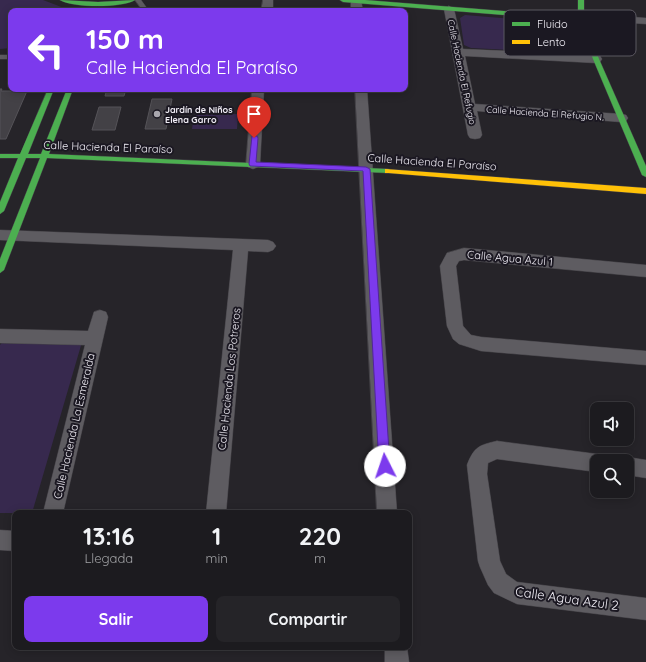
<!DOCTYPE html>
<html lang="es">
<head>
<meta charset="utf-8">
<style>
	:root { --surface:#1c1b1f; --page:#252428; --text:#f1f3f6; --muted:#a0a1a4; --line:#3a393d; --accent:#7c3aed }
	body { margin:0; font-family:Quicksand,sans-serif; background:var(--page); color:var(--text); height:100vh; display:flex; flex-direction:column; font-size:15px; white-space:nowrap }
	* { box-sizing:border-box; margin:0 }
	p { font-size:13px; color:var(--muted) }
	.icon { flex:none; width:22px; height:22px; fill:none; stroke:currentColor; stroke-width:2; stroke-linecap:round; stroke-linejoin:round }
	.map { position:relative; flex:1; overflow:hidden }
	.sheet { position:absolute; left:12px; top:510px; width:400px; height:140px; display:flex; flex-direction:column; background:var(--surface); border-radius:8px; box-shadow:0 2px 10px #0003,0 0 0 1px var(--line) }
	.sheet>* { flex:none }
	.guide { position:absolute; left:8px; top:8px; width:400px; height:84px; border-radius:8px; box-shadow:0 2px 10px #0003,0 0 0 1px var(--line); background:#7c3aed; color:#fff; overflow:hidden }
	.buttons { position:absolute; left:590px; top:402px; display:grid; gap:8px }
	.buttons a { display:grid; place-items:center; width:44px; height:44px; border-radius:8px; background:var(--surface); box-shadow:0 2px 10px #0003,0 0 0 1px var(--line); font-size:20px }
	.pin { position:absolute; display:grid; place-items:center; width:34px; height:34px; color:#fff; margin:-41px -17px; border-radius:50% 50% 50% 0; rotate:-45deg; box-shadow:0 0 4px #0007 }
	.pin .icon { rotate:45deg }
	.me { position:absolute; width:44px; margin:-22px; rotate:356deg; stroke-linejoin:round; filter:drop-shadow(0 0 3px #0008) }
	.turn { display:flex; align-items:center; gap:14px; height:84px; padding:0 12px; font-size:18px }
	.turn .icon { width:52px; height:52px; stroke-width:2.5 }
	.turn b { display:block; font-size:28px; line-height:34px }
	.eta { display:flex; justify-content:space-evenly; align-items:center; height:68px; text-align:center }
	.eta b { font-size:24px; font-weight:800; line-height:28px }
	.primary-button { display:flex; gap:8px; margin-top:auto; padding:8px 12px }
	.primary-button a { flex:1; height:46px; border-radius:8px; background:var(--accent); color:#fff; font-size:16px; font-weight:800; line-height:46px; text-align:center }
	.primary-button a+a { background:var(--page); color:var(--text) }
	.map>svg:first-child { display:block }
	.green { fill:#37294e }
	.building { fill:#434146; stroke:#555358 }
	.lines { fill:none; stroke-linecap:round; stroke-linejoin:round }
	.lane-casing { stroke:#444247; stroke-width:1 }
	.street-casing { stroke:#444247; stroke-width:1 }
	.fast-casing { stroke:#444247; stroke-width:1 }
	.slow-casing { stroke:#444247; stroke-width:1 }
	.lane { fill:#5e5c61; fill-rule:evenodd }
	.street { fill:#5e5c61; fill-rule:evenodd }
	.fast { fill:#4caf50; fill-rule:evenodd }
	.slow { fill:#ffc107; fill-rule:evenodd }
	.route { fill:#7c3aed; stroke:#51269a }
	.poi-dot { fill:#a9a7ae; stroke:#1b1822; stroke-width:1.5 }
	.labels { text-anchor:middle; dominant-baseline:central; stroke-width:4; stroke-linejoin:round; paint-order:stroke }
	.far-street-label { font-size:9px; fill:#f0edf5; stroke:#1b1822 }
	.far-poi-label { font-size:9px; font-weight:bold; fill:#f0edf5; stroke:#1b1822; text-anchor:start }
	.street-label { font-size:11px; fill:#f0edf5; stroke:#1b1822 }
	.near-street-label { font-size:13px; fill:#f0edf5; stroke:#1b1822 }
	.key { fill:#1b1822; stroke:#5b5861; stroke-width:1 }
	.key-label { font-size:11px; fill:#f0edf5 }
</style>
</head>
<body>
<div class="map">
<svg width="646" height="662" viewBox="0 0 646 662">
	<rect width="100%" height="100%" fill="#262429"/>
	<path class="green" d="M0,0H43L64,8L65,11H11V48L0,49Z
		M465,15L573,24L586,50L583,54L471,48L464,45L460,18Z
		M238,114L237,129H192L194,115Z
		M4,340L82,342L32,513H0V345Z"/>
	<path class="building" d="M0,89H2L1,91H27L6,139H0Z
		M107,89H126L124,96H105Z
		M152,99H172L166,129H145Z
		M99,107H121L115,130H92Z"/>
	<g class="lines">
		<defs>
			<path id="lane" d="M135,0H141L149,11H143Z
				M0,55H11V59H0Z"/>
			<path id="street" d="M263,0H273V11H261Z
				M351,0H361L363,11H351Z
				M449,6L454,9L463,49L596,55L600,56L602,59L600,62L596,63L465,56L475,104L621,114L626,115L628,118L626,121L621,122L477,111L482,135L480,138L475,139L470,138L468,135L444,9Z
				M604,15L646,18V24L604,21L581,22L575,19L581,16Z
				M252,89H264L260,164L258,167L253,169L248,167L246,164Z
				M355,89H367L397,513H377Z
				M0,230L268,240L273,242L276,246L273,250L268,252L248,251L226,513H206L233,250L0,240Z
				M464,248L646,265V277L464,260L459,261L456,266L463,326L471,335L481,337L646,351V365L481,351L459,344L453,339L447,326L440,266L447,253Z
				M100,310L106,312L108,317L63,513H43L85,345L0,343V329L88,331L94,312Z
				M497,441L597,454L604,457L606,461H597V472L497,459L488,463L487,474L500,561L506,574L517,582L646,598V620L517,604L494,593L488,585L480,567L478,561L467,465C474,447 479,445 497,441Z
				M627,457L646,460V478L627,475V461H619Z
				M0,530L15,531V551L0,550Z
				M385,647H407L409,662H385Z"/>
			<path id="fast" d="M60,0L98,2L135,0C122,8 73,8 60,0Z
				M340,0H365L578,17V0H584V19L599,59L646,166V177L642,175L593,59L579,21L343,2Z
				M48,89H54L28,154H41L67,89H73L49,154L388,169L392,171L388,173L47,158L4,270L0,273V259L40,158H26L4,211L0,214V202L18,158H0V154H20Z"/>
			<path id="slow" d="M385,169L646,188V194L388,173H385Z"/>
		</defs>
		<use href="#lane" class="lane-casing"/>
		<use href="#street" class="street-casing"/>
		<use href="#fast" class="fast-casing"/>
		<use href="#slow" class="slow-casing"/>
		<use href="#lane" class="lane"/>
		<use href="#street" class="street"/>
		<use href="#fast" class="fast"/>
		<use href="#slow" class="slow"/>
	</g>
	<path class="route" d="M252,136H257L258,138L256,162L366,167L370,169L390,466L388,469L385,471L381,469L379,466L363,171L250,166L249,164Z"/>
	<circle class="poi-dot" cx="157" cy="114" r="4"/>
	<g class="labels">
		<g class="far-street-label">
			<text transform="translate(462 72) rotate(78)">Calle Hacienda El Refugio</text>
			<text transform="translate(545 113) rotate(4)">Calle Hacienda El Refugio N.</text>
		</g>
		<g class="far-poi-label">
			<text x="165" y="109">Jardín de Niños<tspan x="165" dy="10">Elena Garro</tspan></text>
		</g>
		<g class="street-label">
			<text transform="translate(108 147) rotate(2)">Calle Hacienda El Paraíso</text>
			<text transform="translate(432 162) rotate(4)">Calle Hacienda El Paraíso</text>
			<text transform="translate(510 258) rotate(5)">Calle Agua Azul 1</text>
			<text transform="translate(229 379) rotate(-84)">Calle Hacienda Los Potreros</text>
			<text transform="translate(74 426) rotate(-77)">Calle Hacienda La Esmeralda</text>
		</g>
		<g class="near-street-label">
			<text transform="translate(567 598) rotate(8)">Calle Agua Azul 2</text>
		</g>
	</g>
	<rect x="504" y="10" width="132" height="46" rx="6" class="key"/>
	<rect x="512" y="22" width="18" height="4" fill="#4caf50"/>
	<rect x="512" y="40" width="18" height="4" fill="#ffc107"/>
	<g class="key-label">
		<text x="537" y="28">Fluido</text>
		<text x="537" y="46">Lento</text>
	</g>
</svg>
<div class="buttons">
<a><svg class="icon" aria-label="sound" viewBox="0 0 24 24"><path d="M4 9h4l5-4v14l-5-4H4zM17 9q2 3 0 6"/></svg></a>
<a><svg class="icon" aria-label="search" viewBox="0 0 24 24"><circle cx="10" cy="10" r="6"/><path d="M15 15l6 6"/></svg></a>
</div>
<div class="pin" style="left:254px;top:138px;background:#d93025"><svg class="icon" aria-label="arrive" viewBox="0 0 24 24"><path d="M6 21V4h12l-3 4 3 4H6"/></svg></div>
<svg class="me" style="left:385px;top:466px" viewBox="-20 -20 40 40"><circle r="19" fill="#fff"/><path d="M0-13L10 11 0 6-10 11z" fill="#7c3aed"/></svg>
<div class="guide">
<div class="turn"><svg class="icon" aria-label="left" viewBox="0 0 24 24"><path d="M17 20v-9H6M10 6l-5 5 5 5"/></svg><div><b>150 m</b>Calle Hacienda El Paraíso</div></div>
</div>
<section class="sheet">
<div class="eta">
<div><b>13:16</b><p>Llegada</p></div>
<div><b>1</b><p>min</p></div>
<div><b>220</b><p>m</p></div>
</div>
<div class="primary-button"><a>Salir</a><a>Compartir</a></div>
</section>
</div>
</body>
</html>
